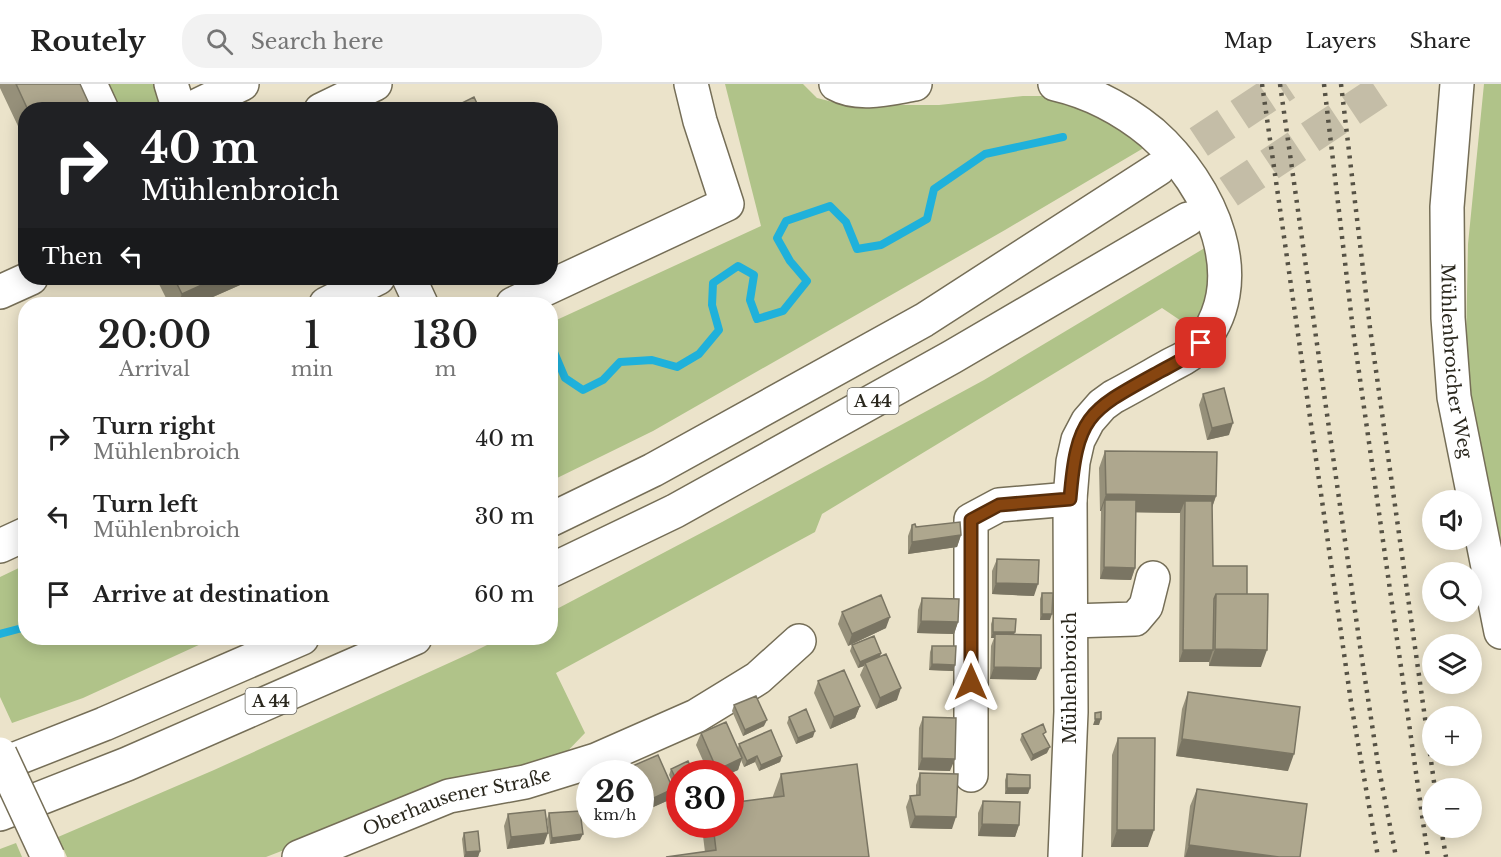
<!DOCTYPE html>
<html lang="en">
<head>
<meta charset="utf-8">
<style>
	:root { --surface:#fff; --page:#f2f2f2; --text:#222; --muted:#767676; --line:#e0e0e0 }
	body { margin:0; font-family:"Libre Baskerville",serif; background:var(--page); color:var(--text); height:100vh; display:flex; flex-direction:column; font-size:22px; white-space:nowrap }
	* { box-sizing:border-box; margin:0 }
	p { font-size:20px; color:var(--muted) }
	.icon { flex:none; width:33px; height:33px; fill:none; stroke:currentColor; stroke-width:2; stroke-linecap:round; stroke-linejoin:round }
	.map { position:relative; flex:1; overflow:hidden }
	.panel { position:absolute; left:18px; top:213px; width:540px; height:348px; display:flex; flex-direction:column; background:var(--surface); border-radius:24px; box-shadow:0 3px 15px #0003 }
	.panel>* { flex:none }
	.hud { position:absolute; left:18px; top:18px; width:540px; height:183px; border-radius:24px; box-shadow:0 3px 15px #0003; background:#202124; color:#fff; overflow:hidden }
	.controls { position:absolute; left:1422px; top:406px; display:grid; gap:12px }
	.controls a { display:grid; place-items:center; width:60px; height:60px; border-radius:50%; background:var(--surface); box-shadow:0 3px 15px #0003; font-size:30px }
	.speed { position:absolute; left:576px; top:676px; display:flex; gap:12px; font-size:30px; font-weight:700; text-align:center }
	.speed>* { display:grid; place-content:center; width:78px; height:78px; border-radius:50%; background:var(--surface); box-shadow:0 3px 15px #0003; line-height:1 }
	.speed small { font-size:15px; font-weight:400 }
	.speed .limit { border:9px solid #d22; background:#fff; color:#111 }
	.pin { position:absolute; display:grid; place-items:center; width:51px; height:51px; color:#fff; margin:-26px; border-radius:12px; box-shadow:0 3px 9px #0006 }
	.me { position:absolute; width:66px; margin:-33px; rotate:0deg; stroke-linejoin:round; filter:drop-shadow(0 0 4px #0008) }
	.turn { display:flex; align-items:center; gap:21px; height:126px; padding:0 24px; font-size:27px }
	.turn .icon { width:78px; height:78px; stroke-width:2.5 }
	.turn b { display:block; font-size:42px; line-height:51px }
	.then { display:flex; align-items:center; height:57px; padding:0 24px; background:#0003; gap:12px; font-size:22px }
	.eta { display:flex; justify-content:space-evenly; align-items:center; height:102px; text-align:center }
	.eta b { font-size:36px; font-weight:600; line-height:42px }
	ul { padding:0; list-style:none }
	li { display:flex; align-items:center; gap:18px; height:78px; padding:0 24px }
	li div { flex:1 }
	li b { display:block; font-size:22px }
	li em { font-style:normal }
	header { display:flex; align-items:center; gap:36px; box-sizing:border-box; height:84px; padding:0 30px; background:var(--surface); border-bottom:2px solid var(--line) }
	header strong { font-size:28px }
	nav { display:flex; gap:33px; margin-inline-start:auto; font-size:21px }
	.search { width:420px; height:54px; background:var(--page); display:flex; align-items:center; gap:15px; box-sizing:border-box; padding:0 21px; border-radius:24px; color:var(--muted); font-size:22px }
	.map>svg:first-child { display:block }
	.green { fill:#b0c389 }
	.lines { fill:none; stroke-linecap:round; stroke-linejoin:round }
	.stream { stroke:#1fb1db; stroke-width:8 }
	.highway-tunnel { stroke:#c4bda7; stroke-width:33; stroke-dasharray:33 16; stroke-linecap:butt }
	.minor-casing { stroke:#756e57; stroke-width:36 }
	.highway-casing { stroke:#756e57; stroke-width:36 }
	.minor { stroke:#fff; stroke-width:33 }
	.highway { stroke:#fff; stroke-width:33 }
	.rail { stroke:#565245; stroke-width:4.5; stroke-dasharray:3 6; stroke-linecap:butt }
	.minor-bridge-casing { stroke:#756e57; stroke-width:36; stroke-linecap:butt }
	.minor-bridge { stroke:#fff; stroke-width:33 }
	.wall { fill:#96907a }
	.shaded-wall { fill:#7a7563 }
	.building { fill:#aea78e; stroke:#7a7563; stroke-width:1.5 }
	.route-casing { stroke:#572d0a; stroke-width:15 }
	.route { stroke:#864510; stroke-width:10 }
	.labels { text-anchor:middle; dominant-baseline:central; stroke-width:6; stroke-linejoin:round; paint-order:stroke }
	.shield { fill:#fff; stroke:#6a6861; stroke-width:1.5 }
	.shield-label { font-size:16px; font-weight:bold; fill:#2a271d }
	.street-label { font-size:18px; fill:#2a271d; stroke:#fff }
</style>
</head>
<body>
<header>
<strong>Routely</strong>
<div class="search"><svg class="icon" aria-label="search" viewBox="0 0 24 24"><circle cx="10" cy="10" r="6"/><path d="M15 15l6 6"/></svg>Search here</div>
<nav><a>Map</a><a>Layers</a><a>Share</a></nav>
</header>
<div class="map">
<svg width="1501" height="773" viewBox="0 0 1501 773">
	<rect width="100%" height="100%" fill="#ebe3ca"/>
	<path class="green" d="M107,0H157C160,10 162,17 155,25H119Z
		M725,0H803L817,14L845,21H939L1023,12H1059L1090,20L1147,62L1005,146L653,347L551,397L550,239L761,142Z
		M1484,0H1501V477L1474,341L1466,259L1468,160Z
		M1208,162L1212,199L1196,247L1162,224L822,430L815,448L556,589L585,649L559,676L445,704L266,773H67L58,753L214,686L471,569L501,554H550L551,528L722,438L984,296Z
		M25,481L26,554H214L83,614L12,639L0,613V493Z
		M16,759L22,773H0V765Z"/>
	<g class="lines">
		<path class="stream" d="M550,266L554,268L565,294L583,306L603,296L620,278L652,276L677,283L699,270L719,246L712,221L713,199L738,182L754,191L750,216L757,235L783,227L807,197L790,177L777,154L786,137L830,122L846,138L857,165L881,161L927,135L934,105L985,70L1063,53
			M0,550L26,543"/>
		<path class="highway-tunnel" d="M1158,85L1286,0
			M1188,135L1390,0"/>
		<defs>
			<g id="minor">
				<path d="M90,0L102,26"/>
				<path d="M171,0L179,26"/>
				<path d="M836,0C859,13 891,4 915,0"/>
				<path d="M1055,0C1090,8 1124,26 1152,49C1210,100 1257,199 1196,265C1189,273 1178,277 1169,282C1151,292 1132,303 1113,313L1102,321L1088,337L1078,356L1073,378L1070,415L1071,628L1065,773"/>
				<path id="s1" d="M1457,0L1447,123L1448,234L1454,313L1501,548"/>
				<path d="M188,26L242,0"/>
				<path d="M321,26L375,0"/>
				<path d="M409,194L421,220"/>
				<path d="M0,208L31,194"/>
				<path d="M326,220L378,194"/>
				<path d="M513,220L727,120L700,37L691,0"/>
				<path d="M0,462L26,450"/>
				<path d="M1071,537L1135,535L1146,522L1153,494"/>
				<path d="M971,691V436L999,421L1070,415"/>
				<path id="s2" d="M299,773L449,712L525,698L596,676L696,632L758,594L799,557"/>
			</g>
			<path id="highway" d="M550,436L653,386L924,236L1158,85
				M550,487L675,427L952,273L1188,135
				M0,681L104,640L302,554
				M0,730L127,680L415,554"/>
		</defs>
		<use href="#minor" class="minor-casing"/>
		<use href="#highway" class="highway-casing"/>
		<use href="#minor" class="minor"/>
		<use href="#highway" class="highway"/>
		<path class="rail" d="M1262,0L1352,625L1378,773
			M1280,0L1360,562L1378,680L1396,773
			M1324,0L1353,246L1428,773
			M1341,0L1370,244L1435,705
			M1441,744L1446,773"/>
		<defs>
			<path id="minor-bridge" d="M0,670L48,773"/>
		</defs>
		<use href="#minor-bridge" class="minor-bridge-casing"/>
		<use href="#minor-bridge" class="minor-bridge"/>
	</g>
	<path class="wall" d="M0,0H80L91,24V26H26V59L0,4Z
		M156,194H256L197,220H169Z
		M1203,310L1229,351L1207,356L1199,321Z
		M1105,367L1216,412L1212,424L1213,482L1247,510L1261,583L1209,582V577L1179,578L1180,429L1136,428L1135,484L1131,496L1100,495L1101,427H1100L1099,384Z
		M912,441L916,443L961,451L957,463L908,470V452Z
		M997,475L1034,512L992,510V487Z
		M1042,509L1050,536H1040V515Z
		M922,514L958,538L954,550L917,549L918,526Z
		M842,528L886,544L848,562L838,540Z
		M993,534L1014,551L1036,596L990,595L991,562L994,554H991V540Z
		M852,561L881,569L880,572L897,616L876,625L860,591L864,582L858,584L850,567Z
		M932,562L953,587L929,586L930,568Z
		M818,597L860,622L855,634L830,645L814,609Z
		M1188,608L1288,687L1176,672L1182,625Z
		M734,621L764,642L743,652L732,627Z
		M789,633L813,653L796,660L787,639Z
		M923,633L950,687L918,686L919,644Z
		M701,649L738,664L739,660L782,672L780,678L759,687L755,678L744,683L741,676L738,686L729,690H709L696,661Z
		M1022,650L1045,653L1047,669L1031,677L1020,656Z
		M1118,654L1148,763H1111L1112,671Z
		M658,671L673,705L669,716L640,729V690H625L628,684Z
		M671,685L680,690V712H679L669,691Z
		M920,689L952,745L910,744L906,723L910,712L916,711V701Z
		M781,690L869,773L705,768L702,744L703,741H730L773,714V712Z
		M1007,690L1030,704L1028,710H1005V696Z
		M590,701V723L585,713Z
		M1197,705L1300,773H1184L1190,722Z
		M983,717L1019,741L1015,753L978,752V729Z
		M549,729L580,756L550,760L547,735Z
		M508,730L544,760L507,765L504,742Z
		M598,741H614L600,747Z
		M464,749L480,767L478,773H464L462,755Z"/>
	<path class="shaded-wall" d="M217,194H256L197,220H178L182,210Z
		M1233,339L1229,351L1207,356L1212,344Z
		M1106,410L1216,412L1210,429L1185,417L1180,429L1105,428V416L1101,427H1100Z
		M961,451L957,463L908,470L912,458Z
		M1104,483L1135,484L1131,496L1100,495Z
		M996,499L1038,500L1034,512L992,510Z
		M1042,530H1052L1050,536H1040Z
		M890,533L886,544L848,562L852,550Z
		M921,537L958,538L954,550L917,549Z
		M993,548H1015L1013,554L995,550L994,554H991Z
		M1215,565L1267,566L1261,583L1209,582Z
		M1183,566H1213L1209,578H1179Z
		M881,569L879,575L865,579L864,582L858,584L860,578Z
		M932,580L955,581L953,587L929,586Z
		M994,583L1041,584L1036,596L990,595Z
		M901,604L897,616L876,625L880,614Z
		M860,622L855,634L830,645L834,633Z
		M1095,635H1101L1099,641H1093Z
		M767,636L764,642L743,652L745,646Z
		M815,647L813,653L796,660L798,654Z
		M1182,655L1294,670L1288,687L1176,672Z
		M1050,663L1047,669L1031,677L1033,671Z
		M757,672L755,678L744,683L747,677Z
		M782,672L780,678L759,687L761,681Z
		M742,674L738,686L729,690H715L717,686Z
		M922,674L955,675L950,687L918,686Z
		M1007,704H1030L1028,710H1005Z
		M673,705L669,716L640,729V724L643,719Z
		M915,732L956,733L952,745L910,744Z
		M982,740L1019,741L1015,753L978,752Z
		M603,741H614L600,747Z
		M1117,746H1154L1148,763H1111Z
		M548,749L544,760L507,765L511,753Z
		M583,750L580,756L550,760L552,754Z
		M1189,761L1279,773H1185Z
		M480,767L478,773H464L466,768Z"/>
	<path class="building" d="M16,0H80L91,24L89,26H28Z
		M474,13L480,26H448Z
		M387,23L388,26H380Z
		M174,194H217L182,210Z
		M1224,304L1233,339L1212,344L1203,310Z
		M1105,367L1217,368L1216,412L1106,410Z
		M1105,416H1136L1135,484L1104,483Z
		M1185,417H1212L1213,482H1247V510H1216L1214,515L1213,566H1183Z
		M960,438L961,451L912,458V441L915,440L916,443Z
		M997,475L1039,476L1038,500L996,499Z
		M1042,509H1053L1052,530H1042Z
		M1216,510H1268L1267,566L1215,565Z
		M881,511L890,533L852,550L842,528Z
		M922,514L959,515L958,538L921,537Z
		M993,534L1016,535L1015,548H993Z
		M995,550L1041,551V584L994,583Z
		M874,552L881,569L860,578L852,561Z
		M932,562H956L955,581L932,580Z
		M886,570L901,604L880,614L865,579Z
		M844,586L860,622L834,633L818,597Z
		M1188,608L1300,623L1294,670L1182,655Z
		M756,612L767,636L745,646L734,621Z
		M806,625L815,647L798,654L789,633Z
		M1101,628V635H1095V629Z
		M923,633L956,634L955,675L922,674Z
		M726,638L742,674L717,686L701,649Z
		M1043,640L1046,648L1043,650L1050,663L1033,671L1022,650Z
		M771,646L782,672L761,681L757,672L747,677L739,660Z
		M1118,654H1155L1154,746H1117Z
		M658,671L673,705L643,719L640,714V690H630L628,684Z
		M688,677L694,690H680V703L671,685Z
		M857,680L869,773H666L716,766L713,741H730V719L784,712L781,690Z
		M920,689L958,690L956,733L915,732L910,712L920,711Z
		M1007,690L1030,691V704H1007Z
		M1197,705L1307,720L1300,773H1279L1189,761Z
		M983,717L1020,718L1019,741L982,740Z
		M545,726L548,749L511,753L508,730Z
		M580,727L583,750L552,754L549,729Z
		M478,747L480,767L466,768L464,749Z"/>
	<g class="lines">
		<defs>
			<path id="route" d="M971,598V436L999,421L1070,415C1077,331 1088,327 1159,288C1174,280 1190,273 1201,259"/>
		</defs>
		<use href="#route" class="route-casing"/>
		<use href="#route" class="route"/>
	</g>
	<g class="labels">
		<g class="shield">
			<rect x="847.5" y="304" width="51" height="26" rx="4.5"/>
			<rect x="245.5" y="604" width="51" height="26" rx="4.5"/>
		</g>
		<g class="shield-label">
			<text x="873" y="317">A 44</text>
			<text x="271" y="617">A 44</text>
		</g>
		<g class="street-label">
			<text stroke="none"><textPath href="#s1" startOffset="278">Mühlenbroicher Weg</textPath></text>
			<text transform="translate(1070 594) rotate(-90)">Mühlenbroich</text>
			<text stroke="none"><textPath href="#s2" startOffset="168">Oberhausener Straße</textPath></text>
		</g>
	</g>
</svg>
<div class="controls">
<a><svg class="icon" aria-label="sound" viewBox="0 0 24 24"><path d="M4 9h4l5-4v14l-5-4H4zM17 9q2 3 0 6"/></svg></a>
<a><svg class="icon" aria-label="search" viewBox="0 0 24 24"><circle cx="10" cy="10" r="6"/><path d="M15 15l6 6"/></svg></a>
<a><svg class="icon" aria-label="layers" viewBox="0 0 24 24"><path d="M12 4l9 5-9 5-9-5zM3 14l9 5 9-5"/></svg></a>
<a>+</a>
<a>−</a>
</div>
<div class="speed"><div>26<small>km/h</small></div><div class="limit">30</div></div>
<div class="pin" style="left:1201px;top:259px;background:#d93025"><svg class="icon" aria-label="arrive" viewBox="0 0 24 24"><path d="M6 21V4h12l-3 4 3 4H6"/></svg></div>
<svg class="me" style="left:971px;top:598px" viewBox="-20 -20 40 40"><path d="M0-17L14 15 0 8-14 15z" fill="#864510" stroke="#fff" stroke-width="4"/></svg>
<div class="hud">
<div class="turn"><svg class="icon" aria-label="right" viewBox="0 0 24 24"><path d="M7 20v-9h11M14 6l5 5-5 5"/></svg><div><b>40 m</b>Mühlenbroich</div></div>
<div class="then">Then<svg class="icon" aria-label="left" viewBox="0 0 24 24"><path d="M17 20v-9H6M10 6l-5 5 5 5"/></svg></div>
</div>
<section class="panel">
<div class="eta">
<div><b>20:00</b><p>Arrival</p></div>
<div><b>1</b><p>min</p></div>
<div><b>130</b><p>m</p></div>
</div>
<ul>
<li><svg class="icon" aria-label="right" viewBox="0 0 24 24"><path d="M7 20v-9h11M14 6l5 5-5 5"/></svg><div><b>Turn right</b><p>Mühlenbroich</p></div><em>40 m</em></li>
<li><svg class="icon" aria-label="left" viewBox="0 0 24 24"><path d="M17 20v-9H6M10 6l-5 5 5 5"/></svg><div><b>Turn left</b><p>Mühlenbroich</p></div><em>30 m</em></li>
<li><svg class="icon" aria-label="arrive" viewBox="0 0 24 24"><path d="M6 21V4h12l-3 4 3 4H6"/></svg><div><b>Arrive at destination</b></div><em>60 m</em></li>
</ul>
</section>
</div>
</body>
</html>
